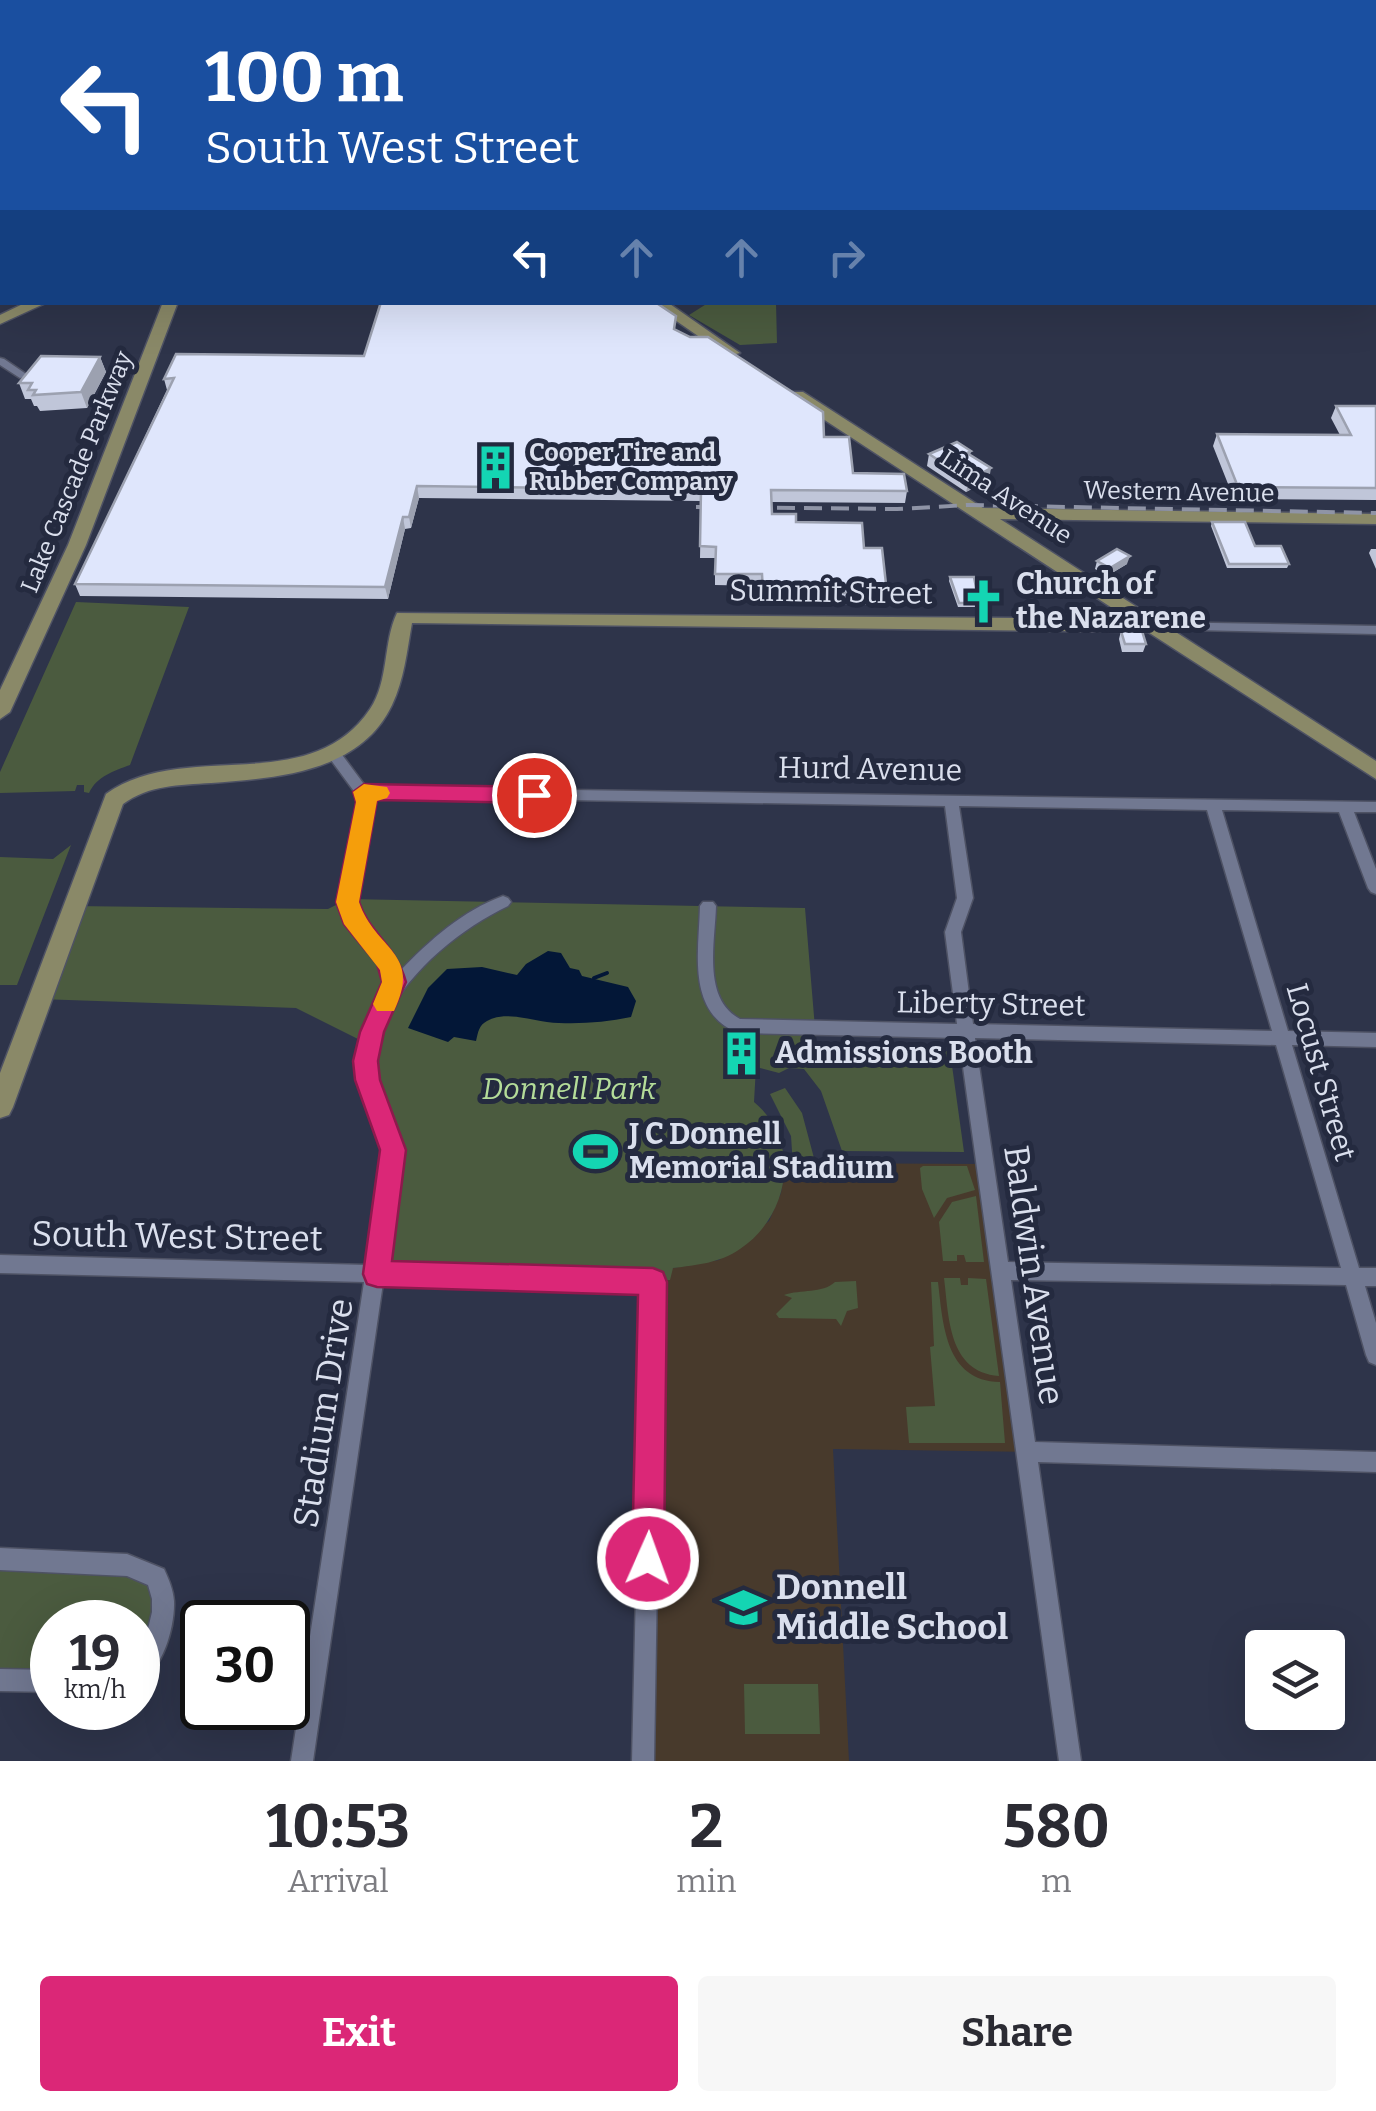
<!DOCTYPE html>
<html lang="en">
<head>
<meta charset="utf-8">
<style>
	:root { --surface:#fff; --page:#f7f7f7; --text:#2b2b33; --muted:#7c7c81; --accent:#db2777 }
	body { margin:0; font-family:Bitter,serif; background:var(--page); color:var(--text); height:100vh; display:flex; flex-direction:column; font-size:38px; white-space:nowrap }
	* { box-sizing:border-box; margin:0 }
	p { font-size:32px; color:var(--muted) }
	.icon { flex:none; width:55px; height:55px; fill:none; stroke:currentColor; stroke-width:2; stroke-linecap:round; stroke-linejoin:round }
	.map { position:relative; height:1761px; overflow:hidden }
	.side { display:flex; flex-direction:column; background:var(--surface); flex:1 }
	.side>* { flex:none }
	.hud { position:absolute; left:0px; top:0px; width:1378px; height:305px; box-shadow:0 10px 40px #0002; background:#1a4fa0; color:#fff; overflow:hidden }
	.tools { position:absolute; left:1245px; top:1630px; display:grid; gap:20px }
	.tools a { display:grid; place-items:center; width:100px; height:100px; border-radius:10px; background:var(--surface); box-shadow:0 10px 40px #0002; font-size:50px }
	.speed { position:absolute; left:30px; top:1600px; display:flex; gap:20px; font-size:50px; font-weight:700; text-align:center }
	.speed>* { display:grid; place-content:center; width:130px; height:130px; border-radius:50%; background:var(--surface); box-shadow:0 10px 40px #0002; line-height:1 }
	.speed small { font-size:25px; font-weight:400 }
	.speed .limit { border:5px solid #111; border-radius:15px; background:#fff; color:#111 }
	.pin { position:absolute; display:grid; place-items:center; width:85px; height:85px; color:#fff; margin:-42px; border:5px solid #fff; border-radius:50%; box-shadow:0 2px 10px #0007 }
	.me { position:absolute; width:110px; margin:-55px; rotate:2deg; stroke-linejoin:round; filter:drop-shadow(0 0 8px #0008) }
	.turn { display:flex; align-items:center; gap:35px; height:210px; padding:0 40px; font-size:45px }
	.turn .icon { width:130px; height:130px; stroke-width:2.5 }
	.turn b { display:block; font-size:70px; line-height:85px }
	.lanes { display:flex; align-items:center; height:95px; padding:0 40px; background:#0003; justify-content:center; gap:50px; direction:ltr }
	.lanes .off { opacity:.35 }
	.eta { display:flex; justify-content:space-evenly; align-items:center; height:170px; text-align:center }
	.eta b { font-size:60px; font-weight:700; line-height:70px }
	.cta { display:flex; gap:20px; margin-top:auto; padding:20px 40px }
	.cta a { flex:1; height:115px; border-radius:10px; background:var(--accent); color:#fff; font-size:40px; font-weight:700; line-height:115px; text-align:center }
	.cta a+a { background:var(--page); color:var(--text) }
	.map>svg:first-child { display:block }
	.education { fill:#483a2c }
	.green { fill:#4b5b3f }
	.water { fill:#031737 }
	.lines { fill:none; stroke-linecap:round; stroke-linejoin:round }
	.stream { stroke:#031737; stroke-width:4 }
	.taxiway { fill:#5e6478; fill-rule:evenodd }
	.street-casing { stroke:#4e5264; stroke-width:3 }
	.secondary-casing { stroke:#4e5264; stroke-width:3 }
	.highway-casing { stroke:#4e5264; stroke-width:30 }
	.street { fill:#717891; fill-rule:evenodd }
	.secondary { fill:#8a8968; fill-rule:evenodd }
	.highway { stroke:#c4b007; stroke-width:28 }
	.rail-far1 { stroke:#8f94a6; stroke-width:2.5; stroke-dasharray:11 5; stroke-linecap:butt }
	.rail { stroke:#8f94a6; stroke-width:4; stroke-dasharray:18 9; stroke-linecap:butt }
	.wall { fill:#c0c6d9 }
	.shaded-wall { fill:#9ca1b0 }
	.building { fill:#dfe6fc; stroke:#9ca1b0; stroke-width:2.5 }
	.route { fill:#db2777; stroke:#8e194d; stroke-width:2.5 }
	.slow { fill:#f59e0b }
	.labels { text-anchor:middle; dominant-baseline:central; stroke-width:10; stroke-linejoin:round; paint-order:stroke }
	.far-poi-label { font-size:25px; font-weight:bold; fill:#dadfed; stroke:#242a3f; text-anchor:start }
	.far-street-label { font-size:25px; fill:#dadfed; stroke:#242a3f }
	.poi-label { font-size:30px; font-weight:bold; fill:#dadfed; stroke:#242a3f; text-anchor:start }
	.street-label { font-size:30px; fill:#dadfed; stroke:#242a3f }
	.park-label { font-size:30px; font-style:italic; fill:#b4dc99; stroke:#242a3f }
	.near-street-label { font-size:35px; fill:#dadfed; stroke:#242a3f }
	.near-poi-label { font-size:35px; font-weight:bold; fill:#dadfed; stroke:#242a3f; text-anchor:start }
</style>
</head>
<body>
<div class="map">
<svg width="1376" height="1761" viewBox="0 0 1376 1761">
	<rect width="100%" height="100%" fill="#2e344a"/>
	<path class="education" d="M786,1163L985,1164L1027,1452L833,1449L849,1761H642L653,1281L673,1268L719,1260L769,1221L781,1193Z"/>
	<path class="green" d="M708,303H776L777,343L740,345L689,315Z
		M76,602L189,607L130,765C114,771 97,776 89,793L84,792V785H77L75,791L0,793V772Z
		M71,845L17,985H0V857L53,859Z
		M348,899L805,908L818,1064L935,1066L938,1051H950L964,1152L842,1151L821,1091L804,1069L789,1068L779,1073L756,1067L754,1102C802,1141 790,1216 740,1249C720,1263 697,1265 673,1268L670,1280L653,1281L377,1274L393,1150L368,1080V1044L296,1008L39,999L73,906L328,909Z
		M785,1088L802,1113L814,1158L809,1168L793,1166L791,1136L770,1094Z
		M923,1166H967L975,1190L947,1198L934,1218L922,1189L920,1168Z
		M976,1196L984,1262H966L964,1255H957V1261H943L939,1222L952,1202Z
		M944,1278H960L961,1285H968V1278L986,1279L999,1376C948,1372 949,1317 944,1278Z
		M856,1281L858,1308L847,1311L841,1326L836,1319L779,1318L776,1314L792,1298L784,1295C801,1289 822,1294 835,1282Z
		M931,1282H938C943,1324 945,1381 1000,1382L1005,1443H909L906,1407L935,1406L930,1347L934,1346Z
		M0,1559L127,1565L161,1583L143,1665L138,1670V1622H52V1681L0,1680Z
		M744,1684H818L820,1734H745Z"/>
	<path class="water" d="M548,951L561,953L570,968L579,970L582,976L628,987L636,1001L631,1017C607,1022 583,1024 559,1023C537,1023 507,1009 487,1021C479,1025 478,1032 476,1041L454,1037L448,1042L408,1028L428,988L447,969L482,967L517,975L526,964Z"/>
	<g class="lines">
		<path class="stream" d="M594,978L607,973"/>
		<path class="taxiway" d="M0,88L2,89V100H0Z"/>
		<defs>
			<path id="street" d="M293,0H301L299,2H293Z
				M0,358L4,359L29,376L20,378L0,365Z
				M1155,622L1376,626V634L1151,629V623Z
				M332,747L337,748L366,787L1376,802V812H1354L1376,869V894L1371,892L1368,888L1339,812L1222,810L1288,1031L1376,1033V1047L1292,1045L1359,1268H1376V1286H1365L1376,1323V1365L1369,1362L1366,1355L1346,1285L1011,1280L1035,1442L1376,1452V1472L1038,1462L1081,1761H1059L959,1038L738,1033C686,1012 699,951 700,906L703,902H713L716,906C715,942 702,999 740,1019L957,1024L945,932L957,898L945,806L373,797L355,902C365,928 391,944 400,971C430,940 462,911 503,896L508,898L511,902L508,906C448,935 372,999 375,1072L402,1150L385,1265L653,1272L660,1275L662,1281L654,1761H632L643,1290L383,1283L313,1761H291L364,1282L0,1273V1255L367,1265L384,1150L360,1083L358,1061L363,1038L385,982L382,964L351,925L339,902L359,798L325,752ZM959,806L1207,810L1272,1031L973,1024L961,932L973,898ZM975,1038L1276,1045L1341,1268L1008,1262Z
				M0,1548L127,1554L164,1569C169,1580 173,1589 174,1601C175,1626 163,1672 138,1681V1654L146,1637L152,1612V1599L148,1585L127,1576L0,1570Z
				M0,1669L52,1670V1692L0,1691Z"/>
			<path id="secondary" d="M191,0H204L205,2H193Z
				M27,302H48L0,324V315Z
				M163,302H178L86,545L10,712L0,719V690L68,545Z
				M649,302H667L740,353L727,356Z
				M791,392H803L983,508L1376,514V524L1000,519L1376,761V779L1148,632L412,623C407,651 404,680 392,705C360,773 276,778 211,783C179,785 149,785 123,804L13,1107L9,1115L0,1118V1073L106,794C183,738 310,799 370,709C389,681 383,642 397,613L1129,619L791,398Z"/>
			<path id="highway" d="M581,2L587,0
				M624,2L630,0
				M661,2L668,0
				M725,2L734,0
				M0,275L2,274"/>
		</defs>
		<use href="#street" class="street-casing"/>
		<use href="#secondary" class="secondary-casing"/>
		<use href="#highway" class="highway-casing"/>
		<use href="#street" class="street"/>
		<use href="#secondary" class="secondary"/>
		<use href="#highway" class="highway"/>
		<path class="rail-far1" d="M1172,0L1180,2"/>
		<path class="rail" d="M696,507L897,509L968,505L1376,513"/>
	</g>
	<path class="wall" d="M676,330L824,437L853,473L907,491L905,503L772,502V514L864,548L887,593L885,605L762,603V586L715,585V558H700L701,501L419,498L411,528L405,529L388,599L80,596L75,584L167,390L164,379L364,356Z
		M100,357L106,372L87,408L40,411L37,406H34L31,399H25L19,383Z
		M1336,406H1376V500L1234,499L1213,446L1217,434L1340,435L1331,418Z
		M971,451L970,455L989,480L966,492L927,466L929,454Z
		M1212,522L1289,564L1287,568H1227L1211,526Z
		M1371,549H1376V569L1369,553Z
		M1097,561L1127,564L1107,576L1095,569Z
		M950,577L979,603L978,607H958L949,581Z
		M1121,631L1146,644L1143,652H1122L1119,639Z"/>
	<path class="shaded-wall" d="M100,357L106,372L87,408L81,392Z
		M991,468L989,480L966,492L969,480Z
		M417,486L419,498L411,528L409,517Z
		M403,517L405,529L388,599L385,587Z
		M1130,556L1127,564L1107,576L1110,568Z"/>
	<path class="building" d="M381,302H655L676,316L674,329L690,337H708L823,412L824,437H849L853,473L904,474L907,491L771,490L772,514H796V522L862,523L864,548H882L887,593L763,592L762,574H715L716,547L700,546L701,490L417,486L409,517H403L385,587L75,584L174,378L164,379L176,354L364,356Z
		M41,356L100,357L81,392L33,395L36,390H28L32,383H19Z
		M1336,406H1376V488L1238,487L1217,434L1351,435Z
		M957,442L971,451L967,453L991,468L969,480L929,454Z
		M1212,522H1245L1255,546H1281L1289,564H1229Z
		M1117,549L1130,556L1110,568L1097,561Z
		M950,577H974L979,603H959Z
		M1121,631H1142L1146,644H1125Z
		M742,1040L748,1043V1052L743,1058L736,1053V1043Z"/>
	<path class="route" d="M364,784L534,787L545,795L534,803L377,800L359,902C369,933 395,943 406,982L384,1032L378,1061L380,1080L406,1150L392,1261L653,1268L663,1272L667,1282L664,1559L659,1570L648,1575L637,1570L632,1559L638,1295L377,1287L367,1284L363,1274L380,1150L355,1080L353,1061L360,1032L382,982L377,964L344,924L336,902L356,802L353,792Z"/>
	<path class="slow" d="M364,784L387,787L390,793L387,798L377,801L359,902C375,950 423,952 394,1011H377L373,1004L382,982L380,970L344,924L336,902L356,802L353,792Z"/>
	<defs>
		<symbol id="building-bare" viewBox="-9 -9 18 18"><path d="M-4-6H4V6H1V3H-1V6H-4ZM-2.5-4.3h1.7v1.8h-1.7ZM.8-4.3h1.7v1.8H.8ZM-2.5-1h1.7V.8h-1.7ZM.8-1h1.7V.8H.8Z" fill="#14d5b3" stroke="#242a3f" stroke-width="2.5" paint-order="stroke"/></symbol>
		<symbol id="church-bare" viewBox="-9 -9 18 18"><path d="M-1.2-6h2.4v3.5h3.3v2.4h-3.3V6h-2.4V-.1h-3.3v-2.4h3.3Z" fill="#14d5b3" stroke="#242a3f" stroke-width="2.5" paint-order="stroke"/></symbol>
		<symbol id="stadium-bare" viewBox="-9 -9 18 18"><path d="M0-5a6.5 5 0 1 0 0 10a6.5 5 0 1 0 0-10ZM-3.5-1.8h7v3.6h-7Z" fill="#14d5b3" stroke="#242a3f" stroke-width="2.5" paint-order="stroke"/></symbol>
		<symbol id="school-bare" viewBox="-9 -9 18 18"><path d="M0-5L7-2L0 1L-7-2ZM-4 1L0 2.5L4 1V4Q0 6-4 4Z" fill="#14d5b3" stroke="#242a3f" stroke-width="2.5" paint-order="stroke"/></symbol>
	</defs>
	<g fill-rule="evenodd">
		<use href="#building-bare" x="464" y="436" width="63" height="63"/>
		<use href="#church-bare" x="952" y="570" width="63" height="63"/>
		<use href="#building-bare" x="710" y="1022" width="63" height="63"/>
		<use href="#stadium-bare" x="564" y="1120" width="63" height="63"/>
		<use href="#school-bare" x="712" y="1576" width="63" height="63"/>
	</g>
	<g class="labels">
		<g class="far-poi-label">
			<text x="529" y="453">Cooper Tire and<tspan x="529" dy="29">Rubber Company</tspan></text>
		</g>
		<g class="far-street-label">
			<text transform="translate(77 472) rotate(-68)">Lake Cascade Parkway</text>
			<text transform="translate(1179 492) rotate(1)">Western Avenue</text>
			<text transform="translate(1006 497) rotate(33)">Lima Avenue</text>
		</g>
		<g class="poi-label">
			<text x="1016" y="584">Church of<tspan x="1016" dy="34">the Nazarene</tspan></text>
			<text x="775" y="1053">Admissions Booth</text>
			<text x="629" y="1134">J C Donnell<tspan x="629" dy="34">Memorial Stadium</tspan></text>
		</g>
		<g class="street-label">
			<text transform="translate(831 592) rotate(1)">Summit Street</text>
			<text transform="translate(870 769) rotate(1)">Hurd Avenue</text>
			<text transform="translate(991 1004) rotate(1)">Liberty Street</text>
			<text transform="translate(1321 1072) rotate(74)">Locust Street</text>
		</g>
		<g class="park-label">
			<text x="569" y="1089">Donnell Park</text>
		</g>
		<g class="near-street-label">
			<text transform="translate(177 1236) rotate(1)">South West Street</text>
			<text transform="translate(1034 1275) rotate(82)">Baldwin Avenue</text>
			<text transform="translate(323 1413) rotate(-81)">Stadium Drive</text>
		</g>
		<g class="near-poi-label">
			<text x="776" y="1587">Donnell<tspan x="776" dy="40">Middle School</tspan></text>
		</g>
	</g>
</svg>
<div class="tools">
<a><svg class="icon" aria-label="layers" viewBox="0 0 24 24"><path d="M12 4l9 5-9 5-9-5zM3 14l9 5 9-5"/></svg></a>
</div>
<div class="speed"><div>19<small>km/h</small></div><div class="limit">30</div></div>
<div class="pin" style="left:534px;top:795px;background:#d93025"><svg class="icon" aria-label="arrive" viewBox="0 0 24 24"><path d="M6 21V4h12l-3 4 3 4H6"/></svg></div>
<svg class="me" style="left:648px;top:1559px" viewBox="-20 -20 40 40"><circle r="17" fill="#db2777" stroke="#fff" stroke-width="3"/><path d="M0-11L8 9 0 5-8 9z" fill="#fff"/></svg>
<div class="hud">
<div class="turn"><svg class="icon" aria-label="left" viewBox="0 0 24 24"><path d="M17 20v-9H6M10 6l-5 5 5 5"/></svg><div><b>100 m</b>South West Street</div></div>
<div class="lanes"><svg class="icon" aria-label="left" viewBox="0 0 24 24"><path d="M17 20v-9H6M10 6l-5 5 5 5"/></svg><svg class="icon off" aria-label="ahead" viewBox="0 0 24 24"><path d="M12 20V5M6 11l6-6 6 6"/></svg><svg class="icon off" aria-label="ahead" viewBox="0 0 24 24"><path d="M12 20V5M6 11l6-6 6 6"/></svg><svg class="icon off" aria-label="right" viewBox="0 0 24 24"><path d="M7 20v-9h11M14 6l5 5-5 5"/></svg></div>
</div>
</div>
<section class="side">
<div class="eta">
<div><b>10:53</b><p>Arrival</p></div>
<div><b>2</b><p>min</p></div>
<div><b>580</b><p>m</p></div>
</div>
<div class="cta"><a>Exit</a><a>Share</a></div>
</section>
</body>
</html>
